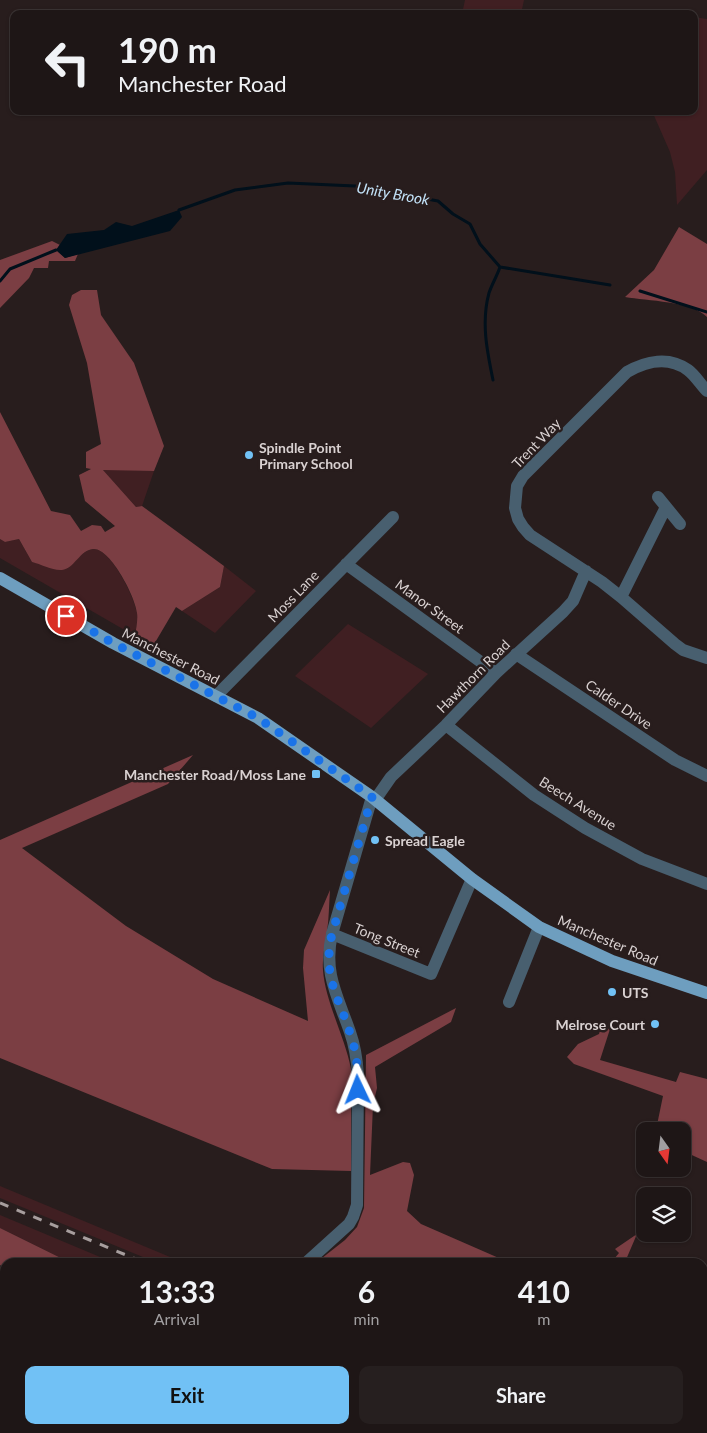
<!DOCTYPE html>
<html lang="en">
<head>
<meta charset="utf-8">
<style>
	:root { --surface:#1e1616; --page:#261f1f; --text:#f1f3f6; --muted:#a19fa1; --line:#3c3535; --accent:#71c1f5 }
	body { margin:0; font-family:Lato,sans-serif; background:var(--page); color:var(--text); height:100vh; display:flex; flex-direction:column; font-size:19px; white-space:nowrap }
	* { box-sizing:border-box; margin:0 }
	p { font-size:16px; color:var(--muted) }
	.icon { flex:none; width:28px; height:28px; fill:none; stroke:currentColor; stroke-width:2; stroke-linecap:round; stroke-linejoin:round }
	.map { position:relative; flex:1; overflow:hidden }
	.drawer { position:absolute; left:0px; top:1258px; width:708px; height:176px; display:flex; flex-direction:column; background:var(--surface); border-radius:15px 15px 0 0; box-shadow:0 1px 4px #0004,0 0 0 1px var(--line) }
	.drawer>* { flex:none }
	.top-card { position:absolute; left:10px; top:10px; width:688px; height:105px; border-radius:10px; box-shadow:0 1px 4px #0004,0 0 0 1px var(--line); background:#1e1616; color:var(--text); overflow:hidden }
	.needle { width:32px; rotate:166deg }
	.controls { position:absolute; left:636px; top:1122px; display:grid; gap:10px }
	.controls a { display:grid; place-items:center; width:55px; height:55px; border-radius:10px; background:var(--surface); box-shadow:0 1px 4px #0004,0 0 0 1px var(--line); font-size:25px }
	.pin { position:absolute; display:grid; place-items:center; width:42px; height:42px; color:#fff; margin:-21px; border:2px solid #fff; border-radius:50%; box-shadow:0 1px 5px #0007 }
	.me { position:absolute; width:55px; margin:-28px; rotate:358deg; stroke-linejoin:round; filter:drop-shadow(0 0 4px #0008) }
	.turn { display:flex; align-items:center; gap:18px; height:105px; padding:0 25px; font-size:22px }
	.turn .icon { width:65px; height:65px; stroke-width:2.5 }
	.turn b { display:block; font-size:35px; line-height:42px }
	.eta { display:flex; justify-content:space-evenly; align-items:center; height:85px; text-align:center }
	.eta b { font-size:30px; font-weight:700; line-height:35px }
	.action { display:flex; gap:10px; margin-top:auto; padding:10px 25px }
	.action a { flex:1; height:58px; border-radius:10px; background:var(--accent); color:#111; font-size:20px; font-weight:700; line-height:58px; text-align:center }
	.action a+a { background:var(--page); color:var(--text) }
	.map>svg:first-child { display:block }
	.green { fill:#401f22 }
	.forest { fill:#7b3e43 }
	.water { fill:#01101b }
	.lines { fill:none; stroke-linecap:round; stroke-linejoin:round }
	.stream { stroke:#01101b; stroke-width:3 }
	.minor { stroke:#485f6f; stroke-width:12 }
	.tertiary { stroke:#485f6f; stroke-width:12 }
	.primary { stroke:#6e9ebf; stroke-width:12 }
	.rail { stroke:#a79e9e; stroke-width:3; stroke-dasharray:9 9; stroke-linecap:butt }
	.route { stroke:#1a73e8; stroke-width:9; stroke-dasharray:0 16.2 }
	.poi-dot { fill:#71c1f5; stroke:#281d1d; stroke-width:2 }
	.labels { text-anchor:middle; dominant-baseline:central; stroke-width:5; stroke-linejoin:round; paint-order:stroke }
	.street-label { font-size:14px; fill:#d9d1d1; stroke:#281d1d }
	.poi-label { font-size:14px; font-weight:bold; fill:#d9d1d1; stroke:#281d1d; text-anchor:start }
	.water-label { font-size:15px; font-style:italic; fill:#c3e3f9; stroke:#281d1d }
</style>
</head>
<body>
<div class="map">
<svg width="707" height="1433" viewBox="0 0 707 1433">
	<rect width="100%" height="100%" fill="#281d1d"/>
	<path class="green" d="M465,0H524L521,14H462Z
		M694,17L707,19V170L677,205L675,172L670,152L652,111H694Z
		M102,469L154,471L142,506L136,507Z
		M0,539L5,542L19,539L32,562L65,569C73,563 83,550 93,549C110,547 135,598 137,613C138,620 136,629 135,636L0,558Z
		M224,566L256,591L215,633L182,611L220,587Z
		M348,624L428,674L371,728L295,676Z
		M0,1186L182,1262H155L0,1198Z
		M0,1215L112,1262H69L0,1228Z"/>
	<path class="forest" d="M679,227L707,244V317C692,301 647,301 625,297L654,270Z
		M52,241L60,245L56,250L65,258L78,254L75,261H49L48,268H34L29,278L0,308V260Z
		M81,290H97L101,315L134,363L164,446L154,471L103,470L136,507L142,506L224,566L220,587L182,611L176,607L153,646L135,636C136,629 138,620 137,613C136,598 110,547 93,549C80,550 74,569 62,570C53,571 41,564 32,562L19,539L5,542L0,539V412L51,511L70,515L81,531L92,525L101,526L105,532L115,526L85,501L79,475L91,469L86,468V452L101,444L87,363L69,305L72,295Z
		M193,755L168,784L22,848L126,926L213,979L308,1021L303,968L304,950L330,890C329,904 329,918 327,932C325,945 322,957 323,970C325,1001 345,1037 351,1069V1171L272,1169L0,1058V840Z
		M456,1008L451,1022L375,1067L377,1088L373,1105L370,1175L403,1162L410,1163L414,1175L407,1211L421,1224L508,1262H317L345,1240L357,1227L364,1208L366,1055Z
		M601,1027L610,1029L600,1060L676,1082L680,1072L707,1079V1162L683,1151L682,1131H658L657,1125L663,1096L574,1064L567,1057L578,1044L599,1034Z
		M0,1228L69,1262H5V1268L0,1265Z
		M637,1234L625,1262H607L614,1259L619,1253L615,1249Z
		M707,1363V1433H677L656,1429H702L703,1366Z
		M5,1419V1429H279L287,1433H0V1427Z
		M300,1429H357L355,1433H308Z
		M385,1429H493L502,1433H395Z
		M545,1429H603L615,1433H550Z"/>
	<path class="water" d="M179,210L182,217L170,231L65,258L56,250L67,234L104,230L116,222L132,226Z"/>
	<g class="lines">
		<path class="stream" d="M179,210L235,190L288,183L355,186L438,201L453,214L470,224L480,244L500,267L610,285
			M0,281L10,269L56,250
			M640,291L707,312
			M493,380C487,351 481,322 489,293C492,284 497,276 500,267"/>
		<path class="minor" d="M707,391C701,385 695,375 688,370C669,356 646,361 627,372L523,476L517,486L515,508L518,519L523,527L530,535L602,582L621,597L675,644L683,650L707,658
			M658,497L680,524
			M346,564L496,673
			M621,597L666,507
			M516,654L675,760L707,776
			M216,696L393,517
			M446,725L534,795L585,828L642,859L707,884
			M375,800L391,777L446,725L496,673L563,612L573,601L586,571
			M332,934L431,974L472,879
			M509,1002L539,927"/>
		<path class="tertiary" d="M307,1262L349,1224L353,1217L357,1205L358,1075C357,1060 355,1046 350,1032C338,997 323,973 332,934L372,797
			M363,1433L365,1429"/>
		<path class="primary" d="M0,578L113,643L258,718L372,797L472,879L539,927L612,961L707,993"/>
		<path class="rail" d="M0,1203L143,1262
			M507,1429L516,1433
			M520,1429L530,1433"/>
	</g>
	<g class="lines">
		<path class="route" d="M66,616L113,643L258,718L372,797L332,934C322,977 339,997 351,1036C357,1054 358,1071 358,1090"/>
	</g>
	<g class="poi-dot">
		<circle cx="249" cy="455" r="5"/>
		<rect x="311" y="769" width="10" height="10" rx="2.5"/>
		<circle cx="375" cy="840" r="5"/>
		<circle cx="612" cy="992" r="5"/>
		<circle cx="655" cy="1024" r="5"/>
	</g>
	<g class="labels">
		<g class="street-label">
			<text transform="translate(536 443) rotate(-46)">Trent Way</text>
			<text transform="translate(293 596) rotate(-46)">Moss Lane</text>
			<text transform="translate(430 606) rotate(36)">Manor Street</text>
			<text transform="translate(171 656) rotate(27)">Manchester Road</text>
			<text transform="translate(473 676) rotate(-45)">Hawthorn Road</text>
			<text transform="translate(619 704) rotate(34)">Calder Drive</text>
			<text transform="translate(578 803) rotate(32)">Beech Avenue</text>
			<text transform="translate(387 940) rotate(22)">Tong Street</text>
			<text transform="translate(608 940) rotate(23)">Manchester Road</text>
		</g>
		<g class="poi-label">
			<text x="259" y="447">Spindle Point<tspan x="259" dy="16">Primary School</tspan></text>
			<text x="306" y="774" text-anchor="end">Manchester Road/Moss Lane</text>
			<text x="385" y="840">Spread Eagle</text>
			<text x="622" y="992">UTS</text>
			<text x="645" y="1024" text-anchor="end">Melrose Court</text>
		</g>
		<g class="water-label">
			<text transform="translate(393 193) rotate(10)">Unity Brook</text>
		</g>
	</g>
</svg>
<div class="controls">
<a><svg class="needle" viewBox="-14 -14 28 28"><path d="M0-13l5 13h-10z" fill="#e53935"/><path d="M0 13l5-13h-10z" fill="#a19fa1"/></svg></a>
<a><svg class="icon" aria-label="layers" viewBox="0 0 24 24"><path d="M12 4l9 5-9 5-9-5zM3 14l9 5 9-5"/></svg></a>
</div>
<div class="pin" style="left:66px;top:616px;background:#d93025"><svg class="icon" aria-label="arrive" viewBox="0 0 24 24"><path d="M6 21V4h12l-3 4 3 4H6"/></svg></div>
<svg class="me" style="left:358px;top:1090px" viewBox="-20 -20 40 40"><path d="M0-17L14 15 0 8-14 15z" fill="#1a73e8" stroke="#fff" stroke-width="4"/></svg>
<div class="top-card">
<div class="turn"><svg class="icon" aria-label="left" viewBox="0 0 24 24"><path d="M17 20v-9H6M10 6l-5 5 5 5"/></svg><div><b>190 m</b>Manchester Road</div></div>
</div>
<section class="drawer">
<div class="eta">
<div><b>13:33</b><p>Arrival</p></div>
<div><b>6</b><p>min</p></div>
<div><b>410</b><p>m</p></div>
</div>
<div class="action"><a>Exit</a><a>Share</a></div>
</section>
</div>
</body>
</html>
